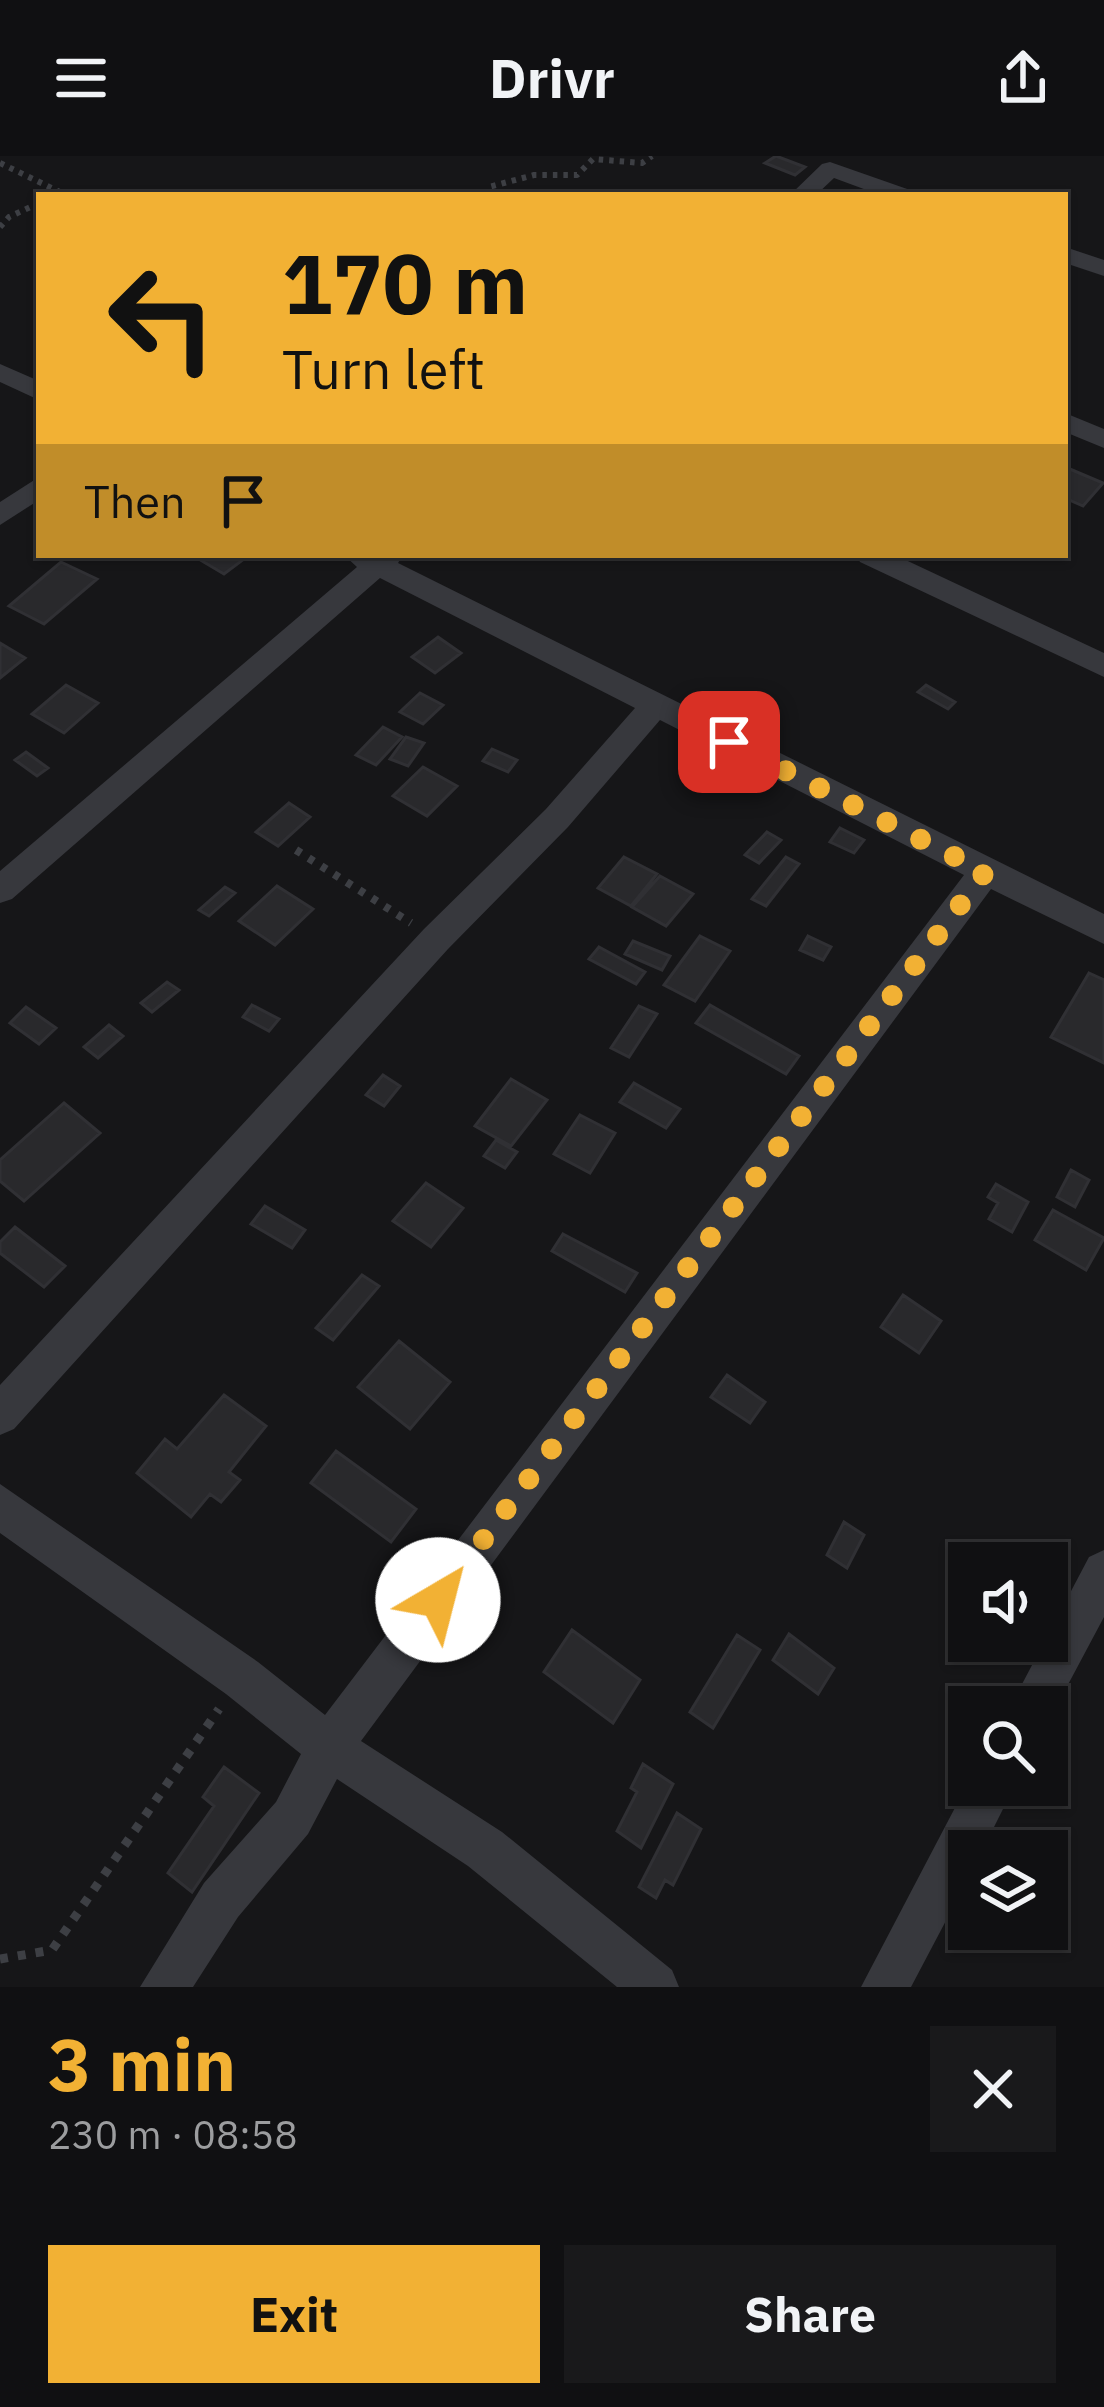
<!DOCTYPE html>
<html lang="en">
<head>
<meta charset="utf-8">
<style>
	:root { --surface:#101012; --page:#19191b; --text:#f1f3f6; --muted:#9c9d9f; --line:#303032; --accent:#f2b134 }
	body { margin:0; font-family:"IBM Plex Sans",sans-serif; background:var(--page); color:var(--text); height:100vh; display:flex; flex-direction:column; font-size:45px; white-space:nowrap }
	* { box-sizing:border-box; margin:0 }
	p { font-size:39px; color:var(--muted) }
	.icon { flex:none; width:66px; height:66px; fill:none; stroke:currentColor; stroke-width:2; stroke-linecap:round; stroke-linejoin:round }
	.map { position:relative; height:1831px; overflow:hidden }
	.sheet { display:flex; flex-direction:column; background:var(--surface); flex:1 }
	.sheet>* { flex:none }
	.guide { position:absolute; left:36px; top:36px; width:1032px; height:366px; border-radius:0px; box-shadow:0 3px 9px #0004,0 0 0 3px var(--line); background:#f2b134; color:#111; overflow:hidden }
	.controls { position:absolute; left:948px; top:1386px; display:grid; gap:24px }
	.controls a { display:grid; place-items:center; width:120px; height:120px; border-radius:0px; background:var(--surface); box-shadow:0 3px 9px #0004,0 0 0 3px var(--line); font-size:60px }
	.pin { position:absolute; display:grid; place-items:center; width:102px; height:102px; color:#fff; margin:-51px; border-radius:24px; box-shadow:0 6px 18px #0006 }
	.me { position:absolute; width:132px; margin:-66px; rotate:37deg; stroke-linejoin:round; filter:drop-shadow(0 0 9px #0008) }
	.turn { display:flex; align-items:center; gap:42px; height:252px; padding:0 48px; font-size:54px }
	.turn .icon { width:156px; height:156px; stroke-width:2.5 }
	.turn b { display:block; font-size:84px; line-height:102px }
	.then { display:flex; align-items:center; height:114px; padding:0 48px; background:#0003; gap:24px; font-size:45px }
	.round { display:grid; place-items:center; flex:none; width:126px; height:126px; border-radius:0px; background:var(--page) }
	.headline { display:flex; align-items:center; justify-content:space-between; height:204px; padding:0 48px }
	h1 { font-size:72px; font-weight:700; line-height:90px; color:var(--accent) }
	.action { display:flex; gap:24px; margin-top:auto; padding:24px 48px }
	.action a { flex:1; height:138px; border-radius:0px; background:var(--accent); color:#111; font-size:48px; font-weight:700; line-height:138px; text-align:center }
	.action a+a { background:var(--page); color:var(--text) }
	header { display:flex; justify-content:space-between; align-items:center; height:156px; padding:0 48px; background:var(--surface); font-size:54px; font-weight:700 }
	.map>svg:first-child { display:block }
	.building { fill:#29292c; stroke:#303034; stroke-width:3 }
	.lines { fill:none; stroke-linecap:round; stroke-linejoin:round }
	.path-far2 { stroke:#3d3f44; stroke-width:6; stroke-dasharray:4.5 6; stroke-linecap:butt }
	.path-far1 { stroke:#3d3f44; stroke-width:8; stroke-dasharray:6 9; stroke-linecap:butt }
	.path { stroke:#3d3f44; stroke-width:9; stroke-dasharray:8 10; stroke-linecap:butt }
	.minor { fill:#37383d; fill-rule:evenodd }
	.route { stroke:#f2b134; stroke-width:21; stroke-dasharray:0 37.8 }
</style>
</head>
<body>
<header><svg class="icon" aria-label="menu" viewBox="0 0 24 24"><path d="M4 6h16M4 12h16M4 18h16"/></svg>Drivr<svg class="icon" aria-label="share" viewBox="0 0 24 24"><path d="M12 15V3M7 8l5-5 5 5M5 13v7h14v-7"/></svg></header>
<div class="map">
<svg width="1104" height="1831" viewBox="0 0 1104 1831">
	<rect width="100%" height="100%" fill="#161618"/>
	<path class="building" d="M776,0L805,11L795,19L765,7Z
		M1065,311L1103,327L1083,350L1065,342Z
		M192,399H237L244,403L224,418Z
		M61,406L97,423L44,468L9,450Z
		M438,481L461,497L435,517L412,501Z
		M0,487L25,502L0,522Z
		M66,529L98,547L64,577L32,558Z
		M926,529L955,546L948,553L918,536Z
		M420,537L443,549L423,568L400,556Z
		M383,571L402,581L376,609L356,599Z
		M406,581L424,587L408,610L390,603Z
		M492,593L517,604L508,616L483,605Z
		M26,596L48,612L37,620L15,604Z
		M423,611L457,630L427,660L393,640Z
		M289,647L310,661L278,690L256,676Z
		M840,672L864,684L854,697L830,686Z
		M767,676L781,684L759,707L745,699Z
		M624,701L657,718L631,750L598,732Z
		M786,701L799,708L766,750L752,743Z
		M660,720L693,738L666,770L632,751Z
		M277,730L313,753L275,789L239,765Z
		M225,731L235,737L209,760L199,754Z
		M700,780L730,795L695,845L664,829Z
		M808,780L831,791L823,804L800,794Z
		M633,785L670,800L662,814L625,798Z
		M599,791L645,816L636,828L589,803Z
		M1089,817L1104,824V907L1051,881Z
		M167,826L179,834L152,856L141,847Z
		M252,849L279,863L269,875L243,861Z
		M710,849L799,900L786,918L696,867Z
		M639,850L657,858L629,901L611,892Z
		M26,851L56,872L39,888L10,867Z
		M109,869L123,880L98,902L84,891Z
		M383,919L400,930L384,950L366,939Z
		M511,923L547,944L511,990L475,970Z
		M634,927L680,953L666,972L620,946Z
		M64,947L100,977L24,1045L0,1025V1004Z
		M580,959L615,977L590,1017L554,998Z
		M496,984L517,996L505,1012L484,1000Z
		M1071,1014L1089,1024L1075,1051L1057,1041Z
		M426,1027L463,1052L431,1091L393,1065Z
		M996,1028L1028,1046L1012,1076L989,1063L998,1047L988,1041Z
		M265,1050L305,1074L292,1092L251,1068Z
		M1053,1054L1104,1082L1086,1114L1035,1084Z
		M15,1071L65,1110L44,1131L0,1097V1086Z
		M563,1078L637,1117L625,1136L552,1095Z
		M362,1119L379,1130L333,1184L316,1172Z
		M903,1139L941,1165L919,1197L881,1171Z
		M399,1185L450,1226L410,1273L358,1231Z
		M727,1219L765,1246L750,1267L711,1241Z
		M224,1239L266,1270L229,1316L240,1324L221,1346L210,1338L191,1361L137,1317L165,1283L177,1293Z
		M336,1295L416,1353L391,1386L311,1327Z
		M844,1366L864,1379L847,1412L827,1399Z
		M572,1474L640,1524L613,1567L544,1516Z
		M789,1478L834,1512L818,1538L773,1504Z
		M737,1479L760,1494L713,1572L690,1556Z
		M643,1608L673,1628L641,1692L617,1675L637,1636L631,1632Z
		M224,1611L259,1637L192,1736L168,1717L214,1650L203,1641Z
		M677,1657L701,1673L673,1729L665,1724L656,1742L639,1731Z"/>
	<g class="lines">
		<path class="path-far2" d="M0,7L66,39
			M488,39L489,31L534,19H577L593,3L642,7L652,0
			M0,71L9,61L39,47"/>
		<path class="path-far1" d="M296,694L411,767"/>
		<path class="path" d="M0,1803L52,1794L219,1553"/>
		<path class="minor" d="M830,6L910,34L914,39H880L834,22L816,39H790L822,8Z
			M1065,91L1104,104V120L1065,107Z
			M0,208L39,225V244L0,226Z
			M1065,257L1104,273V292L1065,276Z
			M39,321V344L0,369V346Z
			M344,399H403L398,407L1104,758V788L991,733L361,1585L502,1676L672,1814L679,1831H617L468,1710L337,1623L308,1678L238,1761L193,1831H140L204,1727L276,1646L301,1598L226,1538L0,1377V1328L258,1506L325,1559L964,719L660,564L568,671L448,793L14,1273L0,1279V1229L424,773L546,653L635,552L380,422L12,743L0,747V715L357,411Z
			M856,399H895L1104,497V521L860,406Z
			M1104,1394V1461L1047,1568V1551H1010L1089,1401Z
			M969,1625V1629H1015L982,1695H969V1721L911,1831H861Z"/>
	</g>
	<g class="lines">
		<path class="route" d="M438,1444L985,716L729,586"/>
	</g>
</svg>
<div class="controls">
<a><svg class="icon" aria-label="sound" viewBox="0 0 24 24"><path d="M4 9h4l5-4v14l-5-4H4zM17 9q2 3 0 6"/></svg></a>
<a><svg class="icon" aria-label="search" viewBox="0 0 24 24"><circle cx="10" cy="10" r="6"/><path d="M15 15l6 6"/></svg></a>
<a><svg class="icon" aria-label="layers" viewBox="0 0 24 24"><path d="M12 4l9 5-9 5-9-5zM3 14l9 5 9-5"/></svg></a>
</div>
<div class="pin" style="left:729px;top:586px;background:#d93025"><svg class="icon" aria-label="arrive" viewBox="0 0 24 24"><path d="M6 21V4h12l-3 4 3 4H6"/></svg></div>
<svg class="me" style="left:438px;top:1444px" viewBox="-20 -20 40 40"><circle r="19" fill="#fff"/><path d="M0-13L10 11 0 6-10 11z" fill="#f2b134"/></svg>
<div class="guide">
<div class="turn"><svg class="icon" aria-label="left" viewBox="0 0 24 24"><path d="M17 20v-9H6M10 6l-5 5 5 5"/></svg><div><b>170 m</b>Turn left</div></div>
<div class="then">Then<svg class="icon" aria-label="arrive" viewBox="0 0 24 24"><path d="M6 21V4h12l-3 4 3 4H6"/></svg></div>
</div>
</div>
<section class="sheet">
<div class="headline"><div><h1>3 min</h1><p>230 m · 08:58</p></div><a class="round"><svg class="icon" aria-label="close" viewBox="0 0 24 24"><path d="M6 6l12 12M18 6L6 18"/></svg></a></div>
<div class="action"><a>Exit</a><a>Share</a></div>
</section>
</body>
</html>
